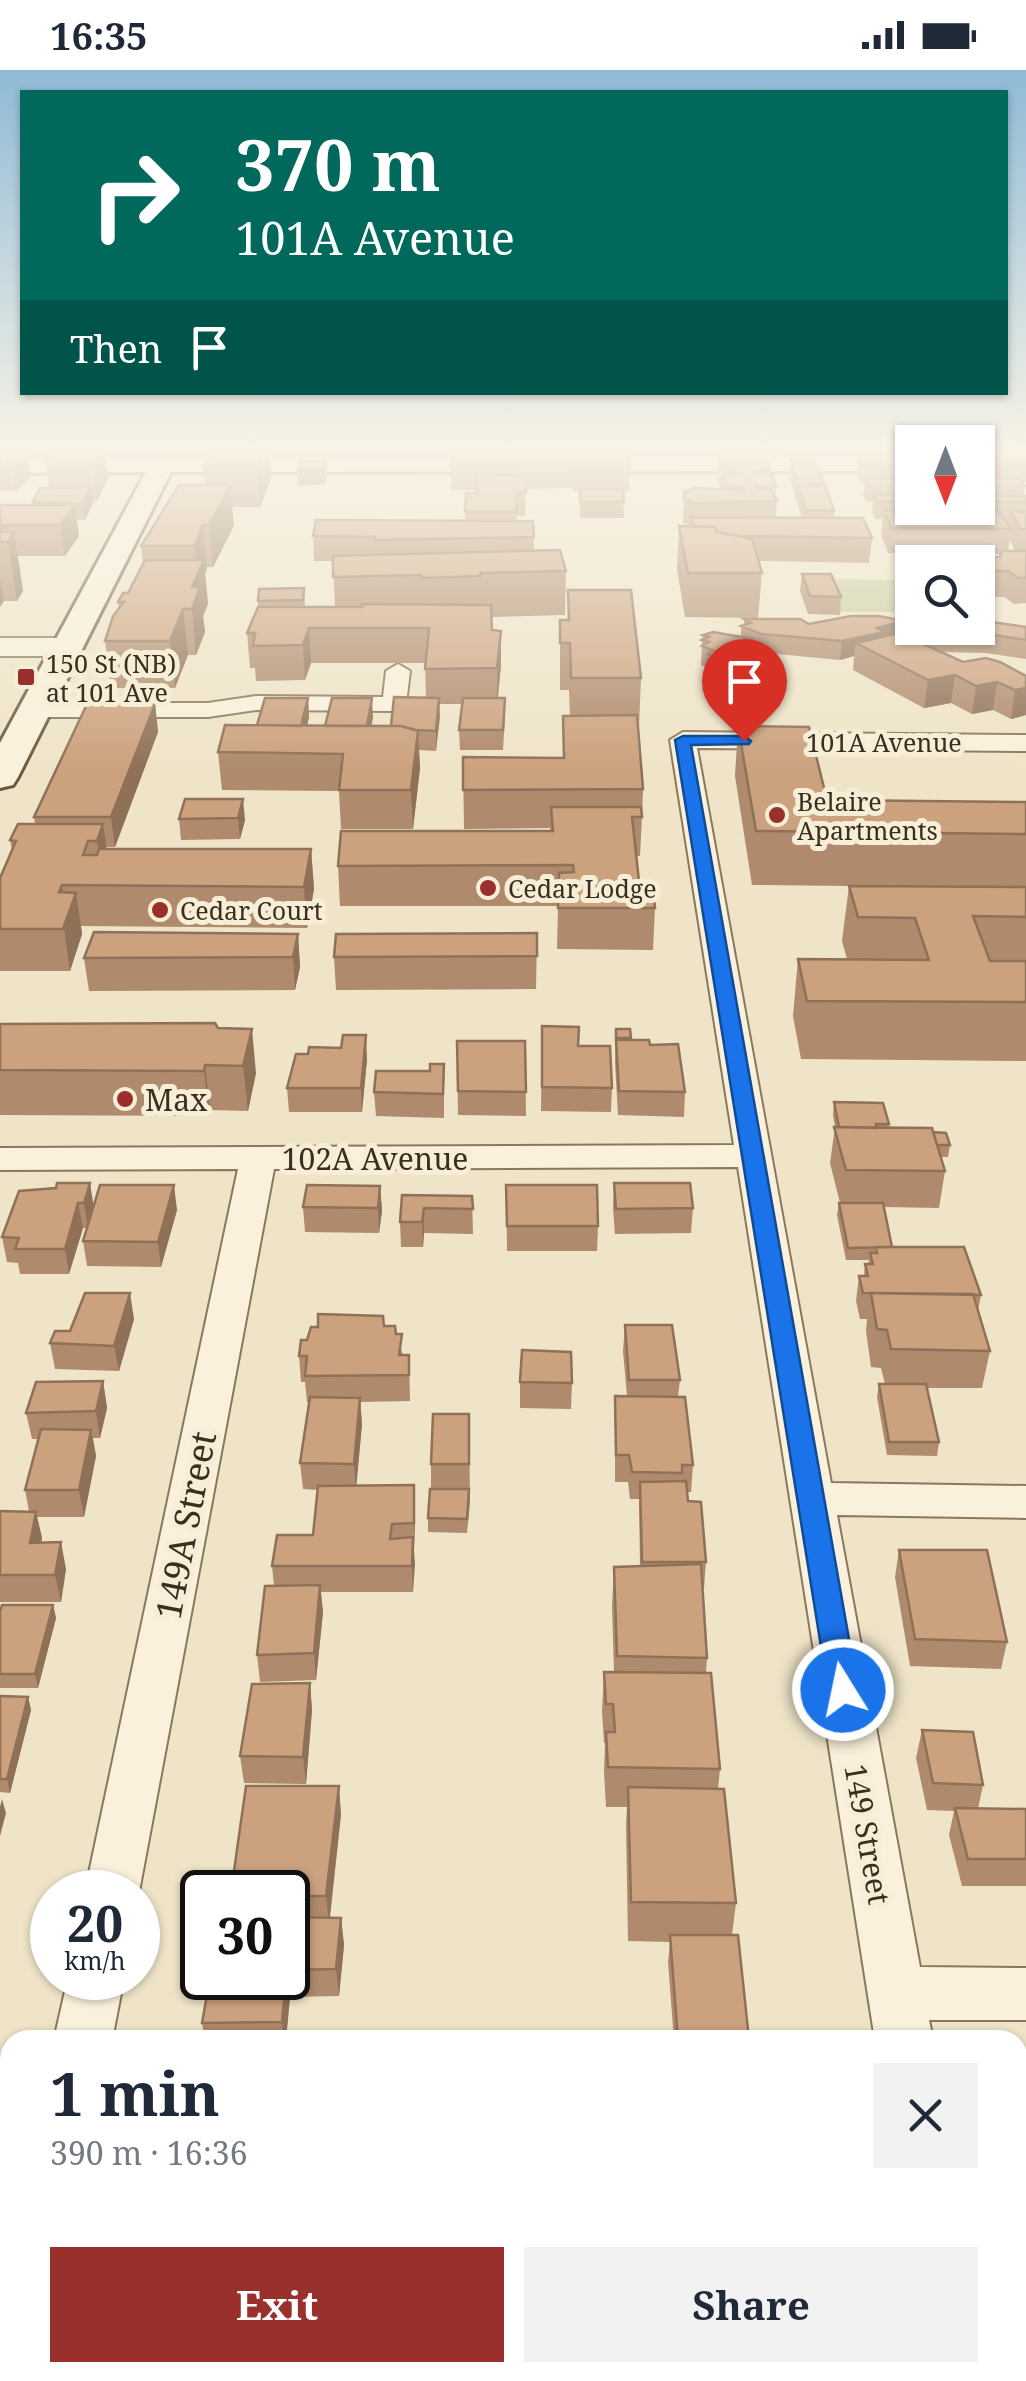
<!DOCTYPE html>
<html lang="en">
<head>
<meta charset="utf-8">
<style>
	:root { --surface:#fff; --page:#f2f2f3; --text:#1f2937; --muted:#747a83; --accent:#9a302c }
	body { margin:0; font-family:"Noto Serif",serif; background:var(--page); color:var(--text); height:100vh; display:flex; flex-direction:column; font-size:38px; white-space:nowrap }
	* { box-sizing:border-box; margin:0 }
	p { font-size:32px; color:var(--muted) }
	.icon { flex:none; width:55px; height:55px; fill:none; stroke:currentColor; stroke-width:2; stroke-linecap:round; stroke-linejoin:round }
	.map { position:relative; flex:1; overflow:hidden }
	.drawer { position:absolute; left:0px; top:1960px; width:1028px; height:352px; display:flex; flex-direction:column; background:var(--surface); border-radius:30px 30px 0 0; box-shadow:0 2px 8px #0004 }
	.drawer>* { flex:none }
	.top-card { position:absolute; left:20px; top:20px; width:988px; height:305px; border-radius:0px; box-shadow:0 2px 8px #0004; background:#00695c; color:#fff; overflow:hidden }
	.needle { width:65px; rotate:180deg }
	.tools { position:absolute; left:895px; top:355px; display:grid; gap:20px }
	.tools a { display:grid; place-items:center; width:100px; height:100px; border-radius:0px; background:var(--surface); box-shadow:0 2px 8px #0004; font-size:50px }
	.speed { position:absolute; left:30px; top:1800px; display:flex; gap:20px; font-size:50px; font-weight:700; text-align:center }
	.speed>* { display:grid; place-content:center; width:130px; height:130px; border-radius:50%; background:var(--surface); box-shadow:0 2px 8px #0004; line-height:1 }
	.speed small { font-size:25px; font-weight:400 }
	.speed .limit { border:5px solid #111; border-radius:15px; background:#fff; color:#111 }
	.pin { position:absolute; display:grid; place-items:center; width:85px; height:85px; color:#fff; margin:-102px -42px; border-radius:50% 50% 50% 0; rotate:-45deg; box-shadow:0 0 10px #0007 }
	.pin .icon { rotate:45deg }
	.me { position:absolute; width:110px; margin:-55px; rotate:350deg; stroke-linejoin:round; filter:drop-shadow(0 0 8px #0008) }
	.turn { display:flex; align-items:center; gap:35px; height:210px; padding:0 50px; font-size:45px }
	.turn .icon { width:130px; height:130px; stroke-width:2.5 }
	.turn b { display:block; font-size:70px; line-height:85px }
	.then { display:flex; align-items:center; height:95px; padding:0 50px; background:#0003; gap:20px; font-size:38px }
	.round { display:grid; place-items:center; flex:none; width:105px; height:105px; border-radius:0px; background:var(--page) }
	.head { display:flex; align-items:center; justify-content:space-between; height:170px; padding:0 50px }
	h1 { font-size:60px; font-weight:700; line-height:75px }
	.cta { display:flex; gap:20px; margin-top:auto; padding:20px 50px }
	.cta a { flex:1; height:115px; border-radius:0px; background:var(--accent); color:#fff; font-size:40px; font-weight:700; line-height:115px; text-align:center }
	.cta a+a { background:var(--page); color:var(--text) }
	.status { display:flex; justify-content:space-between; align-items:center; height:70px; padding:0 50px; background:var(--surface); direction:ltr }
	.status svg { height:28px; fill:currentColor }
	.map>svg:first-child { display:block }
	.green { fill:#c5cd9b }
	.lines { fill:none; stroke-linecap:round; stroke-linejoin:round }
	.minor-casing { stroke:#8b775c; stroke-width:4 }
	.tertiary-casing { stroke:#8b775c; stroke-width:4 }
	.secondary-casing { stroke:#6d583f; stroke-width:6 }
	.minor { fill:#f9f1db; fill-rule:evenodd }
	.tertiary { fill:#f9f1db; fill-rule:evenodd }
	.secondary { fill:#f9f1db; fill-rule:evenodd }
	.wall { fill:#af8a6c; fill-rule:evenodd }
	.shaded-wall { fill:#8f7158 }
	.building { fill:#cca17e; stroke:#8f7158; stroke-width:2.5 }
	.route { fill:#1a73e8; stroke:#114b97; stroke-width:2.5 }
	.poi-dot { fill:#9a302c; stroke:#f6eed7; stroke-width:4 }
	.labels { text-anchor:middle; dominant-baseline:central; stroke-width:10; stroke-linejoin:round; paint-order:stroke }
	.far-poi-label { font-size:25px; fill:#3b2e20; stroke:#f6eed7; text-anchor:start }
	.far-street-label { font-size:25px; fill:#3b2e20; stroke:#f6eed7 }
	.poi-label { font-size:30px; fill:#3b2e20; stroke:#f6eed7; text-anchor:start }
	.street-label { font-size:30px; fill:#3b2e20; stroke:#f6eed7 }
	.near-street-label { font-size:35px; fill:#3b2e20; stroke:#f6eed7 }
</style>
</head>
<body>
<div class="status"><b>16:35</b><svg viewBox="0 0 49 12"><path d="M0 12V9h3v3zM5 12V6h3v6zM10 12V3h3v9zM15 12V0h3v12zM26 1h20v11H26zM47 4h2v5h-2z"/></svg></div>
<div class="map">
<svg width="1026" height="2311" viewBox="0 0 1026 2311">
	<rect width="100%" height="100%" fill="#efe4c8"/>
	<path class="green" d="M827,509L912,510V542H840Z"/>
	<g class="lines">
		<defs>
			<path id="minor" d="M398,594L410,601L406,634L394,641L256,640L208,647H36L24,640L36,633H208L256,626L383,627L386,601Z
				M683,662L1026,665V681L697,678L831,1413L1026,1416V1448L837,1445L920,1897L1026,1898V1950H929L933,1970H875L738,1097L274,1099L139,1822L138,1826V1822H85L238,1099L0,1100V1078L734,1075L670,670Z
				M68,1908H124L112,1970H54Z
				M10,2271V2302H50L49,2311H0V2276Z
				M929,2302H996L997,2311H929Z"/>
			<path id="tertiary" d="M0,568H68L78,571L82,577L78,583L68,586H0Z"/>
			<path id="secondary" d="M0,387L912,386V401L171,402L18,707L13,715L0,718V673L146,402L0,403Z"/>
		</defs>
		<use href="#minor" class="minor-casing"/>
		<use href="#tertiary" class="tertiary-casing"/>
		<use href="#secondary" class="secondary-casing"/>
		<use href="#minor" class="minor"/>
		<use href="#tertiary" class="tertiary"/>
		<use href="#secondary" class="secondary"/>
	</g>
	<path class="wall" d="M104,377L108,408L97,431H93L85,450H77L79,466L65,486H18L23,521L17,531H4L0,537V435H33V432L49,418L45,391Z
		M269,377L271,408L260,437H232L234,456L213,497H207L205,504L208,534L203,546L205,562L196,585H188L175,618H111L105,571L119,539L118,532L128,523L143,494L141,476L205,415L203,397L211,386V381Z
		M745,377H783V380L773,382H748Z
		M834,377H878L877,382H846Z
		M983,377H1026V381L996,382L985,380Z
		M453,384L630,398L629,421H623L624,448H580V421H573L572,418L526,419L525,446H517V451H533L534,481L566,501L565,545L491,547L492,560L501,561V595L498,628L505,647L503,680H460L459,660L462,634H439L436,681L419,680L420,698L413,759H341L339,721L222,720L218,682L257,655L308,628L309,647L307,656H325L373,647L371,656H391L426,628L425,593H311L305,610L256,611L255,598H250L247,563L258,537V531L304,518L305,537H335L333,491H314L313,466L465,451L466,423H476V420H451V397Z
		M0,385L30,408L16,421H0Z
		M718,385L771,404L776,417L775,427L777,431L776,447L802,448L789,406L791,390L824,415L834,441L833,448L872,468L869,493L758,491L762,503L758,548L685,547L677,499L679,456H690L683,453L684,422L720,419L717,408Z
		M859,390H912V438H959V440H961L962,438H978V390H1026V412H1022L1025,416L1023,426H1026V533L1014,534L1004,527H978V492H970L971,487H1000L1001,484L888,483L881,464L883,449H875L872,441L873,432H867L863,425L865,413H861L857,406ZM1010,470L1015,481H1008Z
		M802,504L841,527L840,545L808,544L800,521Z
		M568,520L641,608L639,657H638L643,719L642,747L640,786H636L641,829L655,838L653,880L557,879L558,836H340L338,796L550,761V758L464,759L463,687L563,688V646H570L569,620H560V550H568Z
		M744,549L809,554L904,551L902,564L963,592L1026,606V645L1011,649L993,640L972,644L951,633L924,638L853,600L854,586L840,590L758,582L759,593L764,607L767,608L768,641L750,648L715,636V624L711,622L709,610L707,609L706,597L701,595L702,570L703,565L741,567V556L744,555Z
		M1026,557V589L985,583L943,582L930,576V569L928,568L929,558Z
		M155,634L158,662L115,777H106L107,779H311L314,819L307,858L81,856L82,864L70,901H0V808L12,780L10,770L35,754L34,747Z
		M738,656L827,730L1026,732V991L801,989L793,946L798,889H847L842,871L849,816L752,815L735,706Z
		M185,729L245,750L240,769L181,770L179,749Z
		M537,863L536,919L336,920L334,887Z
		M298,864L300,897L295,920L89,921L84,888Z
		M0,954L218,958L256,1003L248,1041L210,1040L209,1046L0,1045Z
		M542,956L578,976L612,1018L611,1042L541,1041Z
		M616,959H630V970L650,975L685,1022L684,1047L618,1045L615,993Z
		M457,971H525L526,1046L458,1045Z
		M308,984L367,989L362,1042H289L287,1018Z
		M444,1018V1048L376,1046L374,1022Z
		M834,1032L889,1054V1058L933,1062L950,1075L948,1087H940L945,1101L939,1138L884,1137L892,1177L981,1225L978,1241L990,1281L982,1318H927L939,1372L937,1386L887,1385L877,1327L879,1314H885L881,1298L871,1297L866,1261L867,1249H860L856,1231L859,1206H864L865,1194H868L869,1190H846L837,1145L839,1133H840L830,1093L835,1057L833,1045Z
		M614,1113L693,1138L691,1163L615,1164L613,1138Z
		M506,1115L598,1156L597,1181H507Z
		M380,1116L382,1141L379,1163L305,1162L303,1137Z
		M56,1118L93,1137L177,1140L161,1197L87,1196L83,1171L87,1158H83L69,1204H20L18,1193L7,1192L2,1167Z
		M402,1125L472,1126L473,1164L424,1163L423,1177H401L400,1152Z
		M134,1249L119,1301L55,1299L50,1273L70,1261Z
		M625,1255L680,1310L678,1327L693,1395L691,1422H687L688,1431L706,1492L704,1518H702L707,1588L706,1603L720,1699L718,1719L736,1833L732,1865L749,1970H674L668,1892L670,1872L628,1871L626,1756L627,1737H606L604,1702L605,1673H604L602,1641L604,1602H614L612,1536L614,1497L640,1496L639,1429H630L628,1412H615V1326H627L623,1281Z
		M384,1256L396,1264L403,1285H409L410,1331L360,1332L362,1354L356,1415L415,1441L413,1522H321L323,1542L316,1610L260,1612L257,1585L274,1516L272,1496L313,1465L318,1420L303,1419L300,1393L309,1332H307L305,1312H301L299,1286L307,1270Z
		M103,1311L107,1338L100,1368H93L96,1386L84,1447H37L42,1468L41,1473L66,1499L61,1532H0V1441H29L25,1420L38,1369H32L26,1343Z
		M520,1312L572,1313L571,1339L520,1338Z
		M469,1344L470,1433L467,1463L428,1462V1448L431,1419V1394Z
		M899,1480L1007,1572L1001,1599L910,1596L895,1507Z
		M53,1535L56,1548L38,1618H0V1541Z
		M310,1613L312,1640L306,1714L244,1713L240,1686Z
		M0,1626L28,1627L31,1640L10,1723L0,1722Z
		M922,1660L983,1715L978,1739H1026V1816H962L949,1765L954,1741L927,1740L916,1688Z
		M341,1744L330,1848H341L344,1875L339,1926L290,1927L286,1970H205L202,1953L210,1908H288V1822Z"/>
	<path class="shaded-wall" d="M99,377H104L108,408L97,431L92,391Z
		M265,377H269L271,408L260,437L257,397Z
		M773,377H783V380L773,382Z
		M27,385L30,408L16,421L13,398Z
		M326,391L327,406L325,414L298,416L297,401Z
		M771,398L770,417L753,403Z
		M230,415L234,456L213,497L209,455Z
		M91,417L93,433L85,450L83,434Z
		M75,435L79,466L65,486L60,455Z
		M203,455L207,497L205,504L208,534L203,546L205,562L196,585L192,539V517L198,503L195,476Z
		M14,462L23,521L17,531L8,472Z
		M0,507L4,531L0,537Z
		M183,539L188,585L175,618L170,571Z
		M904,551L901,570L856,573L854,586L840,590L842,571L877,558Z
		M309,558L311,593L305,610L303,575Z
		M501,561V595L497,633V598Z
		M753,569L752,577L756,575V583L758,582V596L761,595V602L765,601L764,609L767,608V622L770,621L768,641L750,648L751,628L747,571Z
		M955,605L951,633L924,638L928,610Z
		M997,612L993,640L972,644L976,616Z
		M1026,618V645L1011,649L1015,620Z
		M308,628L309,647L302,680L301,660Z
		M372,628L373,647L367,681L366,661Z
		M439,628L440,647L436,681V661Z
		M155,634L158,662L115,777L111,747Z
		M418,661L420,698L413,759L411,720Z
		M243,729L245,750L240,769L238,748Z
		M103,754L109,793L103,811L97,771Z
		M311,779L314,819L307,858L304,817Z
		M62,815L67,847L76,823L82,864L70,901L59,822Z
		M298,864L300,897L295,920L293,887Z
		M252,959L256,1003L248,1041L243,996Z
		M366,965L367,989L362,1042L361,1018Z
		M205,995L210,1040L209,1046L204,1001Z
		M90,1113L94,1138L88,1158L84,1133Z
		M174,1115L177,1140L161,1197L158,1172Z
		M380,1116L382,1141L379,1163L378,1138Z
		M78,1133L83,1158L69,1204L65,1179Z
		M424,1138V1163L423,1177L422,1152Z
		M130,1223L134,1249L119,1301L114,1276Z
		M103,1311L107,1338L100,1368L96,1341Z
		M360,1328L362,1354L356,1420L354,1394Z
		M91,1360L96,1386L84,1447L79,1420Z
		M414,1415L415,1441V1480L414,1453Z
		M36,1442L42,1468L36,1500L30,1473Z
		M413,1467L415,1494L413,1522L412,1496Z
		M61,1472L66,1499L61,1532L55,1505Z
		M320,1515L323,1542L316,1610L314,1583Z
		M53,1535L56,1548L38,1618L35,1604Z
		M310,1613L312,1640L306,1714L303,1687Z
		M28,1627L31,1640L10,1723L7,1709Z
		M339,1716L341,1744L329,1853L326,1826Z
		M2,1729L6,1743L0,1766V1737Z
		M341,1848L344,1875L339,1926L336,1899Z
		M286,1908H287L290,1927L286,1970H284L282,1952Z"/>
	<path class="building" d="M55,377H99L92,391H45Z
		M213,377H265L257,397H203L214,381H211Z
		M571,382L629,385L630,398H573V395L451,397L453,384Z
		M764,383L771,398L753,403L772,405L776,417H754L771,420L777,431L695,433L684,429V422L694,418L744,420L743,417L728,416L722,407L740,403L732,396L722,397L718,385Z
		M0,385H27L13,398H0Z
		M791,390H814L824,413L805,415H825L834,441L806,440Z
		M859,390H912V397H863Z
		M978,390H1026V397H978Z
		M301,391H326L324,398L297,401Z
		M476,405L525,406L526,422L516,423L517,442H465L466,423H478Z
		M865,409H912V416H869Z
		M978,409H1019L1025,416H978Z
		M179,415H230L209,455H203L195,476H141Z
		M91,417L83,434L33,432L40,418Z
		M580,419H623L624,432H580Z
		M874,425H912V432H877Z
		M978,426H1026V432H978Z
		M0,435H75L60,455H0Z
		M884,440L998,441L1011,459L891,458Z
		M1011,441L1026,442V459H1020Z
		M690,447L863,448L872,468L740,466L717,462L715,457L694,456Z
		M316,450L533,451L534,467L375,470V467L313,466Z
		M0,455H6L0,462H14L8,472H0Z
		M679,456L715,457L717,462L752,469L762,503H688Z
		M560,480L566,501L480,503V506L422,508L421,505L333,507V486Z
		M1002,481H1026V508H1018L1008,501H979L978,492H974L971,487H1000Z
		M145,490H204L192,517H200L192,539H183L170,571H105L113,546L124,532H118L123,523H128Z
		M802,504H831L841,527L810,526Z
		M304,518L303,530L258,531L259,519Z
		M568,520H631L641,608H571L570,573H560V550H569Z
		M362,534L491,535L492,560L501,561L497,598L425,599L429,558H309L303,575L253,576L255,563H247L258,537H362Z
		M851,546H879L904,551L877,558L884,562L842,571L761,564L741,556L751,553L744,549H800L809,554Z
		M978,550L1026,557V570L988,564L945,563L932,558H978Z
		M713,562L753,569L747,571L756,575L749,578L758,582L752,584L759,588L753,590L761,595L755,597L765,601L756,603L767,608L756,611L768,614L759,617L770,621L751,628L717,617L722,613L715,611L722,607L712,603L719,600L710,596L717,594L708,590L716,587L707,584L713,580L702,576L709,572L702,570L709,567L703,565Z
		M899,563L963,592L986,588L1000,592L1026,606V618L1015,620L997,612L976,616L955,605L928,610L856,573Z
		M394,627L439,628L436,661L416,660L401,656H391Z
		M265,628H308L301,656L257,655Z
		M332,628H372L367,656H325Z
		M463,628H505L503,660H459Z
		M87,634H155L111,747H34Z
		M637,645L643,719L463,720V687L564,688L563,646Z
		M225,655L401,656L418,661L411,720H339L343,684L218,682Z
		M738,656L809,657L827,730L1026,732V764L756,761Z
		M185,729H243L238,748L179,749Z
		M551,737H641L642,747H632L641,829H654L655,838H558L559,803L574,802L573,795L338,796L341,761H553Z
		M18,754H103L97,771H88L83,785H97L99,779H311L304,817L62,815L59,822L76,823L63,859H0V808L16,771L10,770Z
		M849,816L1026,817V847L973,846L990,891H1026V932L807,931L798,889L929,890L915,848L858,847Z
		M94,862L298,864L293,887L84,888Z
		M537,863V886L334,887L336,864Z
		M215,953L218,958L252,959L243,996L205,995L204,1001L0,1000V954Z
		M542,956L579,957L578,976H610L612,1018L542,1017Z
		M616,959H630L631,968H616Z
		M343,965H366L361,1018H287L296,984H308L309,977L341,978Z
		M616,970H649L650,975L678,974L685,1022L619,1021Z
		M457,971H525L526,1022L458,1021Z
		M430,994H444L443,1024L374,1022L376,1001H430Z
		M834,1032L883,1033L889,1054H876V1058L839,1057Z
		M834,1057L932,1058L945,1101L846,1100Z
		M933,1062L946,1063L950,1075H937Z
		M57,1113H90L84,1133H78L65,1179H15L19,1168L2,1167L19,1121L56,1118Z
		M614,1113H690L693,1138L616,1139Z
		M100,1115H174L158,1172L83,1171Z
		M307,1115L380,1116L378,1138L303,1137Z
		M506,1115H597L598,1156H507Z
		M402,1125L472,1126L473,1139L424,1138L422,1152H400Z
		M839,1133H883L892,1177L848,1178Z
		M876,1177H964L981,1225L863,1223L859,1206H868L865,1194H873L870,1183H877Z
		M85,1223H130L114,1276L50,1273L55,1261H70Z
		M871,1223L973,1224L990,1281L891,1279L887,1260L877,1259Z
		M318,1244L383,1246L384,1256H395L396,1264H402L399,1285H409V1305L305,1306L307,1286H299L301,1270H307L311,1257H318Z
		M625,1255H672L680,1310H629Z
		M522,1280L571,1282L572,1313L520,1312Z
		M103,1311L96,1341L26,1343L36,1312Z
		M879,1314H926L939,1372H889Z
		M615,1326L685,1327L693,1395H682V1403L632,1402L629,1385H616Z
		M310,1327L360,1328L354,1394L300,1393Z
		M433,1344H469V1394H431Z
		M41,1359L91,1360L79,1420H25Z
		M686,1411L688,1431L701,1432L706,1492H642L640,1412Z
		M414,1415V1453L392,1454L390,1469L413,1467L412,1496H272L277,1465H313L318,1416Z
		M430,1419H469L467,1449L428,1448Z
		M0,1441L36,1442L30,1473L61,1472L55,1505H0Z
		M899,1480H987L1007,1572L915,1569Z
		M701,1494L707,1588L617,1586L614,1497Z
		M320,1515L314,1583L257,1585L265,1516Z
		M2,1535H53L35,1604H0V1541Z
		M604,1602L711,1603L720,1699L608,1697L606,1662H615L613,1634H606Z
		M310,1613L303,1687L240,1686L252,1614Z
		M0,1626L28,1627L7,1709H0Z
		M922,1660L973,1662L983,1715L933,1713Z
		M246,1716H339L326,1826H288V1822H231Z
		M628,1717L724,1719L736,1833L631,1832Z
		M955,1738L1026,1739V1789H968Z
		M288,1847L341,1848L336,1899L288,1900Z
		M670,1865H738L749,1969L678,1970Z
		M210,1908H286L282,1952L202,1953Z"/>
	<linearGradient id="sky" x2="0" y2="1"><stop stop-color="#8fbad6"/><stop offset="0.54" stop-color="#f8f3e6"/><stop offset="1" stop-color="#f8f3e6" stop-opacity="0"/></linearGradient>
	<rect width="1026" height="700" fill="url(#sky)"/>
	<path class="route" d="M744,666L751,671L749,674L691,675L858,1620L854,1628L843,1631L833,1628L828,1620L675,670L683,666Z"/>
	<g class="poi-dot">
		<rect x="16" y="597" width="20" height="20" rx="5"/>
		<circle cx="777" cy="745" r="10"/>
		<circle cx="488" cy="818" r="10"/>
		<circle cx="160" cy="840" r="10"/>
		<circle cx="125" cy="1029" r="10"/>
	</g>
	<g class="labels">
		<g class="far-poi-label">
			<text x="46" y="593">150 St (NB)<tspan x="46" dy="29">at 101 Ave</tspan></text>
			<text x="797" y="731">Belaire<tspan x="797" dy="29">Apartments</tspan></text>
			<text x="508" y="818">Cedar Lodge</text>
			<text x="180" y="840">Cedar Court</text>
		</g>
		<g class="far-street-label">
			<text x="884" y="672">101A Avenue</text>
		</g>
		<g class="poi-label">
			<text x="145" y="1029">Max</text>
		</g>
		<g class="street-label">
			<text x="375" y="1088">102A Avenue</text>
			<text transform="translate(868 1764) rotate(80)">149 Street</text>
		</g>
		<g class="near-street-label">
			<text transform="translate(185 1455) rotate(-79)">149A Street</text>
		</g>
	</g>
</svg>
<div class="tools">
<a><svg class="needle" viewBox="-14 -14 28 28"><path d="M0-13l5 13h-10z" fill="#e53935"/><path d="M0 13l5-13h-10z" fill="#747a83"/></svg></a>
<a><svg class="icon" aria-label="search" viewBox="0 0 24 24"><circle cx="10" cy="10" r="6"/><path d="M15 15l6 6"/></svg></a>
</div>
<div class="speed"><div>20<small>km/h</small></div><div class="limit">30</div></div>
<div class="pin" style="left:744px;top:671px;background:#d93025"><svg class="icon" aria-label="arrive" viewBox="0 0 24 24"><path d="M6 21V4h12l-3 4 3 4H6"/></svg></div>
<svg class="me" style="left:843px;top:1620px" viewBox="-20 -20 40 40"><circle r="17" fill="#1a73e8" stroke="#fff" stroke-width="3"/><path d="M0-11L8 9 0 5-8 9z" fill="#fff"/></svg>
<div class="top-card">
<div class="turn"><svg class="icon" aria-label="right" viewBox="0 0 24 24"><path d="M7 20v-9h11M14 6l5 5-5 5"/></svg><div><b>370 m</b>101A Avenue</div></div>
<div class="then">Then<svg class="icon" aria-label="arrive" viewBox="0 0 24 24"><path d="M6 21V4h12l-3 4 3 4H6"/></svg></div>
</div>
<section class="drawer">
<div class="head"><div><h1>1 min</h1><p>390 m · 16:36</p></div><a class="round"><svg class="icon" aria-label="close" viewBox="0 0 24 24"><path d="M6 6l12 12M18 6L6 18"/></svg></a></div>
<div class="cta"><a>Exit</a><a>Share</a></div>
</section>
</div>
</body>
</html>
